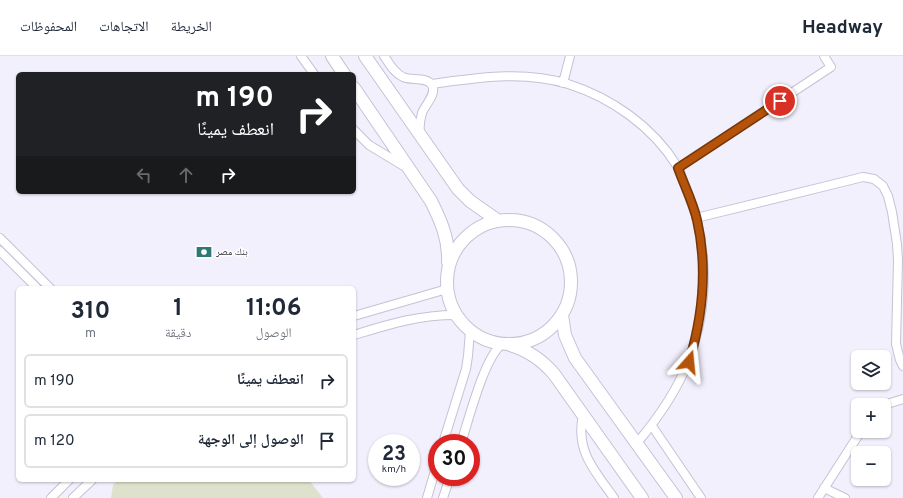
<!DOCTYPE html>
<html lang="ar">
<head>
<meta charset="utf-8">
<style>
	:root { --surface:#fff; --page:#f2f2f3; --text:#1f2937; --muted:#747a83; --line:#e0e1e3 }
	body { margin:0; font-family:Overpass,"Noto Naskh Arabic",sans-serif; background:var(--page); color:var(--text); direction:rtl; height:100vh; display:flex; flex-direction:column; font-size:15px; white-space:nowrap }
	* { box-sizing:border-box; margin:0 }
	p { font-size:13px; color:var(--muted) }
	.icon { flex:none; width:22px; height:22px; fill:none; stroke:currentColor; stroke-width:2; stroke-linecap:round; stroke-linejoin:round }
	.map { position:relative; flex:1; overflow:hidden; direction:ltr }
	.drawer { position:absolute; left:16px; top:230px; width:340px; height:196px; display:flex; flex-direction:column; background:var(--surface); border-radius:6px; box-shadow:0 1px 3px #0004; direction:rtl }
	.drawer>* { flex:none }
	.hud { position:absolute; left:16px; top:16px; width:340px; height:122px; border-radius:6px; box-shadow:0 1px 3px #0004; direction:rtl; background:#202124; color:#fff; overflow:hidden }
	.controls { position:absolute; left:851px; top:294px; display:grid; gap:8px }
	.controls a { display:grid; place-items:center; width:40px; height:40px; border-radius:6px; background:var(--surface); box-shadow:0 1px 3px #0004; font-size:20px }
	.speed { position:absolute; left:368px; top:378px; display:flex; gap:8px; font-size:20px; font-weight:700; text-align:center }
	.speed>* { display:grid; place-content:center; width:52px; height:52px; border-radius:50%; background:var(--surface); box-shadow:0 1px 3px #0004; line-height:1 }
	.speed small { font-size:10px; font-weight:400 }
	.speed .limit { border:6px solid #d22; background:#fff; color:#111 }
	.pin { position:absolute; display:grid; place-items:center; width:34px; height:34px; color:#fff; margin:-17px; border:2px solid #fff; border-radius:50%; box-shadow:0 1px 4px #0007 }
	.me { position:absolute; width:44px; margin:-22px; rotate:18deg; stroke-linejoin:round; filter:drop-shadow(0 0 3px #0008) }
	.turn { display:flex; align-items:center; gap:14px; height:84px; padding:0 16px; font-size:18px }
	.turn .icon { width:52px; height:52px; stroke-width:2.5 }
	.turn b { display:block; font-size:28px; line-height:34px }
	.lanes { display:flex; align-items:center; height:38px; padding:0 16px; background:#0003; justify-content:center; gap:20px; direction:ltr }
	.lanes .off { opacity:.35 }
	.eta { display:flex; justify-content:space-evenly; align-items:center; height:68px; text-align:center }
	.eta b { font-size:24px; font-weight:700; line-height:28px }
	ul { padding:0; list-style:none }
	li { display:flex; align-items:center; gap:12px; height:54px; margin:0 8px 6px; padding:0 8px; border:2px solid var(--line); border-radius:6px }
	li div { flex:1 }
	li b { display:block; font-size:15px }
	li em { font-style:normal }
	header { display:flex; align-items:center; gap:24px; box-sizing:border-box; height:56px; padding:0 20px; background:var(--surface); border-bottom:1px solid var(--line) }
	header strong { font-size:19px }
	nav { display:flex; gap:22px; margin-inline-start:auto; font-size:14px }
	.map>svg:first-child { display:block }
	.green { fill:#dee1cb }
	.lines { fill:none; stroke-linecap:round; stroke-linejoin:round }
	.minor-casing { stroke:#c6c1d5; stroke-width:10 }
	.primary-casing { stroke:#c6c1d5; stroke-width:14 }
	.minor { stroke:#fff; stroke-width:8 }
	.primary { stroke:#fff; stroke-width:12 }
	.route-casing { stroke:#753606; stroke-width:10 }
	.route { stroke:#b45309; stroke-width:7 }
	.labels { text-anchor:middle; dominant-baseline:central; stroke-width:3; stroke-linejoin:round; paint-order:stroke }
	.poi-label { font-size:10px; fill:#33323a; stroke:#fff; text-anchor:start }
</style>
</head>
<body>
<header>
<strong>Headway</strong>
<nav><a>الخريطة</a><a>الاتجاهات</a><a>المحفوظات</a></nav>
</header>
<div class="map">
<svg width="903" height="442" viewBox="0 0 903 442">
	<rect width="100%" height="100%" fill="#f3f0fd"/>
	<path class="green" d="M118,424H309L323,442H111L113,429Z"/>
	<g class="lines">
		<defs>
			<path id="minor" d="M301,0L314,18
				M384,0C389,7 394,17 403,21C411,25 426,20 432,29C437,38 425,49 422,57C420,64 419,72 420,79
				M563,27L570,0
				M431,28C477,22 523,14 568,28C612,42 653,71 677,110C682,119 684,129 688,138C691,147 695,155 697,164C708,211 706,261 688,306C676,337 658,362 637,387
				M354,74L369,89L407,112
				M678,112L831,11L824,0
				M696,162L863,121L874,123L883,130L888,140L892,156L897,188L898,204L896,288L900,304L903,310
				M0,182L50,232
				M0,195L37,232
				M354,260L447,233
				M354,279C390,268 418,259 456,259
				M884,349L903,343
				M583,359C575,395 595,415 614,442
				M652,370L701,442
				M443,387L466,313L468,300L470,275
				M461,387C469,363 484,302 502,288
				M824,432L845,442
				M51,442L69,424
				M73,442L92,424
				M427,442L437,408
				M443,442L450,421
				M818,442L861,375"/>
			<path id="primary" d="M332,0L344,18
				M365,0L458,133L470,145L497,164
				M354,32L431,145C441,165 449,183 448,206
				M447 226a62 62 0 1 1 124 0a62 62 0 1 1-124 0Z
				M562,259L565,279L575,302L676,442
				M510,289C527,294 542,304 554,318L642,442"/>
		</defs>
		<use href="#minor" class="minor-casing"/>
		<use href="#primary" class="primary-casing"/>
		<use href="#minor" class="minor"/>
		<use href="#primary" class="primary"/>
	</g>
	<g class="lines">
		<defs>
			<path id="route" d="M689,306C703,259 708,212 697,164C693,146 684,129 678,112L780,45"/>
		</defs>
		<use href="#route" class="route-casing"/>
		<use href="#route" class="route"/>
	</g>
	<defs>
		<symbol id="bank-bare" viewBox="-9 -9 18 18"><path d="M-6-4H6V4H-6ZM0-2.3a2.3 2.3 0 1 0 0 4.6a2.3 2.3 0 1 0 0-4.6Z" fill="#2f7876" stroke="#fff" stroke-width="2.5" paint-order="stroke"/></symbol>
	</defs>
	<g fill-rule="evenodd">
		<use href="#bank-bare" x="193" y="185" width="22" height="22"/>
	</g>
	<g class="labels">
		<g class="poi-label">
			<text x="216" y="196">بنك مصر</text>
		</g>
	</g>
</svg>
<div class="controls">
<a><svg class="icon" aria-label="layers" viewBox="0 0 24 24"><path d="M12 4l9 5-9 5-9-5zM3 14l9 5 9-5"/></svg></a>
<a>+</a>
<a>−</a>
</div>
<div class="speed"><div>23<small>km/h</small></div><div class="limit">30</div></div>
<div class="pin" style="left:780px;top:45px;background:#d93025"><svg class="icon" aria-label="arrive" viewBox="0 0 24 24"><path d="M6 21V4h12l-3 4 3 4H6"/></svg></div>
<svg class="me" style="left:689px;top:306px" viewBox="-20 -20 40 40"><path d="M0-17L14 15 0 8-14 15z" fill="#b45309" stroke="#fff" stroke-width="4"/></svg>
<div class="hud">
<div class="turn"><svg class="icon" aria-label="right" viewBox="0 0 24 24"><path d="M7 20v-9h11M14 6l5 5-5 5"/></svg><div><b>190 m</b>انعطف يمينًا</div></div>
<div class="lanes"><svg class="icon off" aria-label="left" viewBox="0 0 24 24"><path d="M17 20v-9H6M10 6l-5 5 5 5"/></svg><svg class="icon off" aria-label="ahead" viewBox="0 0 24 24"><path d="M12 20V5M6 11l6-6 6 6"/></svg><svg class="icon" aria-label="right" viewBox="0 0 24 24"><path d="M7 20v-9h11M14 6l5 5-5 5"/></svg></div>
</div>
<section class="drawer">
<div class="eta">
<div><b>11:06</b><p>الوصول</p></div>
<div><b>1</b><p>دقيقة</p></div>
<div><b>310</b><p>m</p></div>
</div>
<ul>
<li><svg class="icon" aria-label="right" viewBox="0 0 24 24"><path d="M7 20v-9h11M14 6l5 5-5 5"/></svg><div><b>انعطف يمينًا</b></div><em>190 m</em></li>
<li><svg class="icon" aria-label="arrive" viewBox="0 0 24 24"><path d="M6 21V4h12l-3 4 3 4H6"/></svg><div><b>الوصول إلى الوجهة</b></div><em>120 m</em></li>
</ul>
</section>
</div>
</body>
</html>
